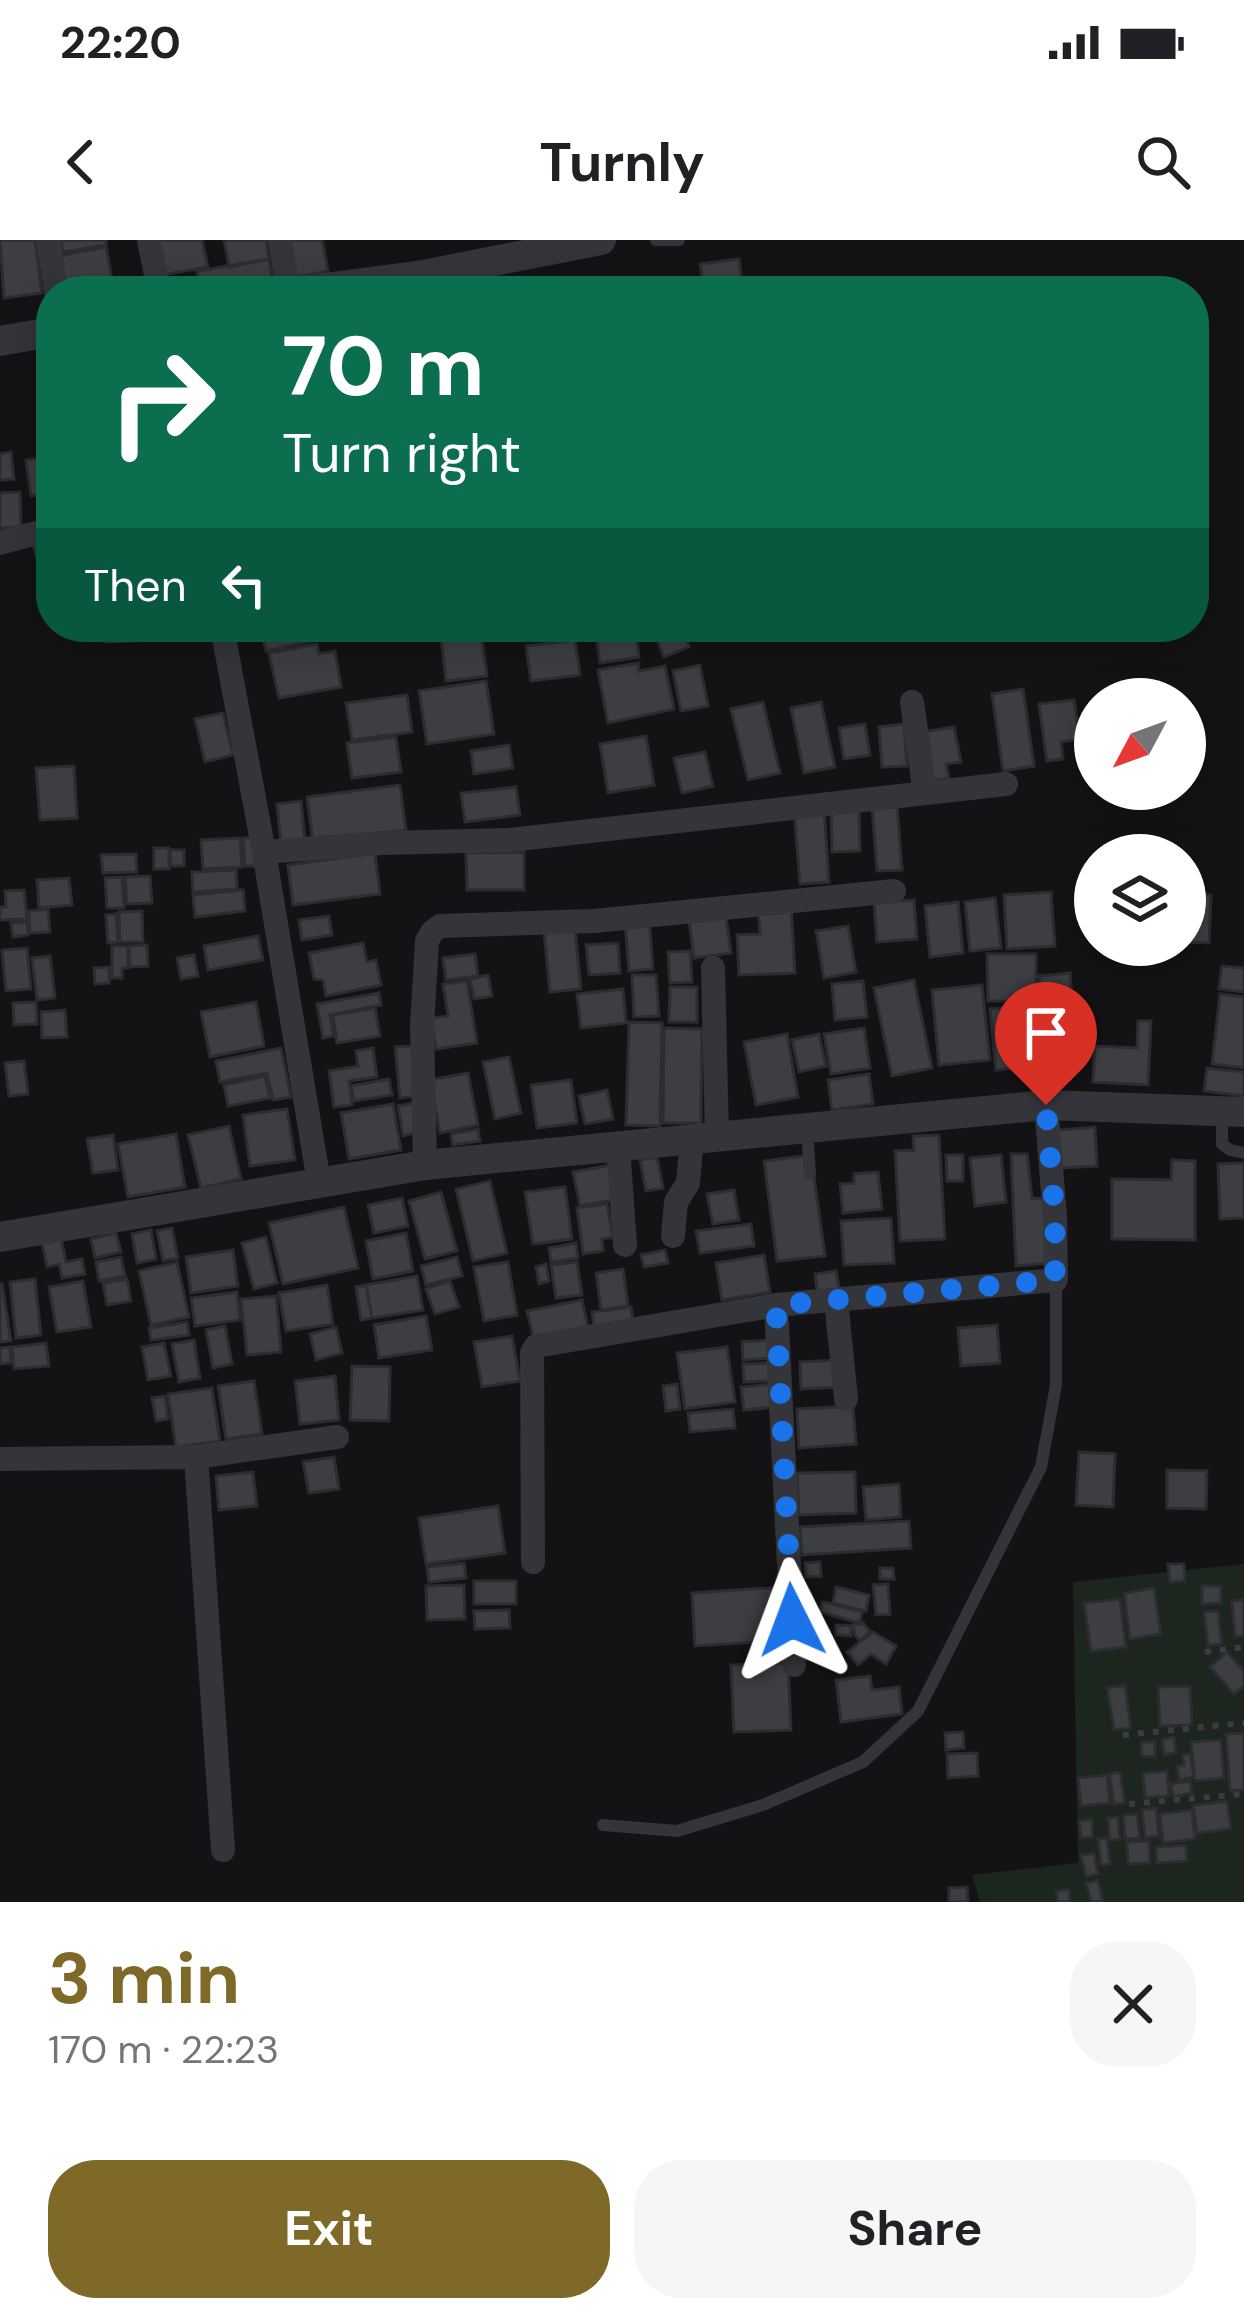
<!DOCTYPE html>
<html lang="en">
<head>
<meta charset="utf-8">
<style>
	:root { --surface:#fff; --page:#f6f6f6; --text:#202124; --muted:#757577; --accent:#7f6928 }
	body { margin:0; font-family:"DM Sans",sans-serif; background:var(--page); color:var(--text); height:100vh; display:flex; flex-direction:column; font-size:45px; white-space:nowrap }
	* { box-sizing:border-box; margin:0 }
	p { font-size:39px; color:var(--muted) }
	.icon { flex:none; width:66px; height:66px; fill:none; stroke:currentColor; stroke-width:2; stroke-linecap:round; stroke-linejoin:round }
	.map { position:relative; height:1662px; overflow:hidden }
	.drawer { display:flex; flex-direction:column; background:var(--surface); flex:1 }
	.drawer>* { flex:none }
	.banner { position:absolute; left:36px; top:36px; width:1173px; height:366px; border-radius:48px; box-shadow:0 6px 30px #0003; background:#0b6e4f; color:#fff; overflow:hidden }
	.needle { width:78px; rotate:229deg }
	.fabs { position:absolute; left:1074px; top:438px; display:grid; gap:24px }
	.fabs a { display:grid; place-items:center; width:132px; height:132px; border-radius:50%; background:var(--surface); box-shadow:0 6px 30px #0003; font-size:60px }
	.pin { position:absolute; display:grid; place-items:center; width:102px; height:102px; color:#fff; margin:-123px -51px; border-radius:50% 50% 50% 0; rotate:-45deg; box-shadow:0 0 12px #0007 }
	.pin .icon { rotate:45deg }
	.me { position:absolute; width:132px; margin:-66px; rotate:357deg; stroke-linejoin:round; filter:drop-shadow(0 0 9px #0008) }
	.turn { display:flex; align-items:center; gap:42px; height:252px; padding:0 48px; font-size:54px }
	.turn .icon { width:156px; height:156px; stroke-width:2.5 }
	.turn b { display:block; font-size:84px; line-height:102px }
	.then { display:flex; align-items:center; height:114px; padding:0 48px; background:#0003; gap:24px; font-size:45px }
	.round { display:grid; place-items:center; flex:none; width:126px; height:126px; border-radius:48px; background:var(--page) }
	.overview { display:flex; align-items:center; justify-content:space-between; height:204px; padding:0 48px }
	h1 { font-size:72px; font-weight:700; line-height:90px; color:var(--accent) }
	.cta { display:flex; gap:24px; margin-top:auto; padding:24px 48px }
	.cta a { flex:1; height:138px; border-radius:48px; background:var(--accent); color:#fff; font-size:48px; font-weight:700; line-height:138px; text-align:center }
	.cta a+a { background:var(--page); color:var(--text) }
	.status { display:flex; justify-content:space-between; align-items:center; height:84px; padding:0 60px; background:var(--surface); direction:ltr }
	.status svg { height:33px; fill:currentColor }
	header { display:flex; justify-content:space-between; align-items:center; height:156px; padding:0 48px; background:var(--surface); font-size:54px; font-weight:700 }
	.map>svg:first-child { display:block }
	.green { fill:#1d251f }
	.building { fill:#3d3e42; stroke:#2d2d31; stroke-width:3 }
	.lines { fill:none; stroke-linecap:round; stroke-linejoin:round }
	.path { stroke:#3a3c41; stroke-width:6; stroke-dasharray:6 9; stroke-linecap:butt }
	.service { stroke:#34353a; stroke-width:12 }
	.minor { stroke:#34353a; stroke-width:24 }
	.tertiary { stroke:#34353a; stroke-width:30 }
	.route { stroke:#1a73e8; stroke-width:21; stroke-dasharray:0 37.8 }
</style>
</head>
<body>
<div class="status"><b>22:20</b><svg viewBox="0 0 49 12"><path d="M0 12V9h3v3zM5 12V6h3v6zM10 12V3h3v9zM15 12V0h3v12zM26 1h20v11H26zM47 4h2v5h-2z"/></svg></div>
<header><svg class="icon" aria-label="back" viewBox="0 0 24 24"><path d="M15 5l-7 7 7 7"/></svg>Turnly<svg class="icon" aria-label="search" viewBox="0 0 24 24"><circle cx="10" cy="10" r="6"/><path d="M15 15l6 6"/></svg></header>
<div class="map">
<svg width="1244" height="1662" viewBox="0 0 1244 1662">
	<rect width="100%" height="100%" fill="#131315"/>
	<path class="green" d="M1244,1324V1662H980L972,1635L1078,1623L1073,1342Z"/>
	<path class="building" d="M0,0H35L42,53L4,58Z
		M61,0H106V5L63,12Z
		M156,0H202L208,27L162,35Z
		M224,0H266L269,19L229,27Z
		M286,0H322L328,31L294,38Z
		M106,7L114,51H60L54,17Z
		M269,19L273,43L225,51H200L197,31Z
		M739,19L743,51H704L700,24Z
		M504,41L506,51H462Z
		M51,103V162L42,105Z
		M11,212L14,239L0,240V214Z
		M51,217V253L31,256L26,220Z
		M20,252L21,287L0,288V253Z
		M51,298V327L40,330L33,304Z
		M105,387H153L154,400L105,402Z
		M261,387H322L317,388L319,399L266,411Z
		M595,387H635L639,417L600,423Z
		M652,387H681L689,407L664,417Z
		M481,394L487,436L446,441L441,398Z
		M575,400L580,435L531,441L526,406Z
		M317,404L319,414L335,411L341,447L279,458L269,413Z
		M638,423L639,431L665,426L674,469L608,483L598,430Z
		M700,425L708,466L681,471L673,431Z
		M486,441L494,494L427,504L419,451Z
		M1023,449L1034,526L1003,531L992,454Z
		M407,455L412,492L352,500L346,463Z
		M1074,460L1080,499L1061,502L1063,519L1047,521L1039,464Z
		M763,462L780,533L748,540L731,469Z
		M821,462L835,527L804,533L791,468Z
		M223,473L233,515L205,522L195,479Z
		M865,484L870,515L844,519L839,488Z
		M904,484L907,526L882,527L879,487Z
		M954,487L961,522L946,524L949,538L933,541L923,492Z
		M646,496L654,545L608,553L600,504Z
		M396,497L401,532L352,538L347,503Z
		M509,505L513,528L474,534L471,511Z
		M705,512L713,546L682,553L674,518Z
		M74,526L77,578L40,580L36,528Z
		M400,545L406,590L313,602L307,557Z
		M516,547L520,575L465,582L461,553Z
		M301,561L305,600L281,603L277,564Z
		M897,565L902,630L877,631L872,567Z
		M831,567H859L860,611L832,612Z
		M824,568L829,642L800,644L794,570Z
		M254,597L256,626H245L243,598Z
		M240,598L242,627L203,629L201,600Z
		M154,608H169V629H154Z
		M170,610H184V626H171Z
		M524,612V650H467L466,613Z
		M375,613L380,654L293,665L288,625Z
		M136,614L137,632L103,633L101,615Z
		M236,630L237,649L193,652L192,632Z
		M150,636L152,663L127,664L125,637Z
		M122,637L124,668H107L105,638Z
		M69,638L72,665L39,668L37,640Z
		M24,650L27,679L0,680V667H6L5,651Z
		M243,650L245,671L195,677L193,655Z
		M1051,652L1055,706L1007,709L1004,655Z
		M1192,653L1211,655L1209,703L1185,702V685H1190Z
		M995,658L1001,708L970,711L965,662Z
		M914,660L917,699L877,702L874,663Z
		M958,662L963,713L930,717L925,666Z
		M791,666L795,733L739,735L737,695L760,694L758,667Z
		M48,669L50,692L30,693L29,671Z
		M725,670L731,713L694,718L688,674Z
		M142,671L143,702H120L119,672Z
		M116,674L118,702L108,703L106,675Z
		M329,676L332,695L302,700L299,680Z
		M649,679L653,729L629,731L625,681Z
		M27,682L28,695L13,697L11,683Z
		M848,686L856,732L824,738L816,691Z
		M575,689L581,749L550,752L544,692Z
		M258,696L263,720L208,730L204,706Z
		M363,703L367,722L376,720L381,745L326,756L323,740L314,739L309,713Z
		M618,703L620,733L589,735L586,705Z
		M147,705L148,726L130,727L129,706Z
		M112,706H128V728H122V738H112Z
		M27,708L31,749L6,751L2,710Z
		M690,711L692,742L670,743L668,712Z
		M475,714L478,736L446,740L443,718Z
		M987,714H1036V761H988Z
		M194,715L198,736L181,739L177,718Z
		M50,716L55,758L37,760L32,718Z
		M1222,726L1244,728V752L1219,749Z
		M109,727V743L95,744L94,728Z
		M1070,733L1075,790L1045,793L1039,736Z
		M488,735L492,756L474,759L470,739Z
		M632,735H656L659,776L634,777Z
		M914,740L932,828L892,836L874,748Z
		M467,741L477,803L436,809L431,778L448,776L443,744Z
		M863,741L867,777L835,780L832,744Z
		M982,745L990,820L939,825L932,750Z
		M670,747H697V782H669Z
		M623,749L626,783L581,788L577,754Z
		M379,753L381,765L330,775L334,796L323,798L317,764Z
		M1220,754L1244,757V828L1212,824Z
		M36,762L37,784L14,785L13,763Z
		M256,762L264,806L210,817L201,772Z
		M1032,765L1037,826L996,830L990,769Z
		M375,768L380,796L337,803L333,775Z
		M65,770L67,797L42,798L41,772Z
		M1138,781H1151L1148,845L1093,842L1095,806L1137,808Z
		M629,782L662,783L660,886L626,885Z
		M664,788L702,789L701,883H663Z
		M864,788L870,828L831,834L824,794Z
		M787,794L798,857L756,865L744,802Z
		M819,794L826,826L799,832L792,800Z
		M413,806L417,856L400,858L395,807Z
		M281,808L291,857L273,860L267,833L220,842L216,821Z
		M373,808L377,837L349,841L352,865L334,867L329,831L358,826L356,811Z
		M509,817L521,873L495,879L483,822Z
		M24,821L28,854L9,856L5,823Z
		M1207,828L1244,832V856L1204,851Z
		M468,833L478,885L440,893L430,840Z
		M869,834L873,864L832,870L828,840Z
		M265,836L270,858L228,866L224,845Z
		M389,839L392,855L354,861L351,846Z
		M571,840L577,883L537,888L531,845Z
		M607,850L613,879L585,884L579,856Z
		M414,863L419,892L403,896L398,866Z
		M393,864L401,910L349,919L341,873Z
		M287,869L295,920L250,926L243,875Z
		M229,886L241,939L201,948L188,895Z
		M1095,887L1097,926L1061,928L1058,890Z
		M478,889L480,901L453,905L451,894Z
		M176,894L185,947L128,957L118,904Z
		M113,895L118,930L93,933L87,899Z
		M939,895L945,999L900,1001L895,911L914,910L913,896Z
		M1011,914H1027L1032,958L1046,959L1049,1023L1016,1026Z
		M811,915L825,1016L777,1021L764,921Z
		M946,915H963V941H947Z
		M1001,915L1006,962L975,966L970,918Z
		M657,917L663,948L646,951L640,920Z
		M1172,920L1195,921V1000L1112,999V939L1171,940Z
		M1244,923V978L1220,979L1218,924Z
		M611,925L617,959L580,966L573,932Z
		M878,932L882,969L843,973L840,944L854,943V934Z
		M490,941L507,1013L473,1021L456,949Z
		M565,947L572,999L533,1004L525,952Z
		M734,950L739,980L713,984L707,954Z
		M441,952L457,1011L425,1019L409,961Z
		M402,958L408,986L374,993L368,965Z
		M607,964L613,997L602,999L603,1011L583,1014L577,968Z
		M344,967L358,1028L283,1044L269,983Z
		M891,978L894,1023L844,1025L841,981Z
		M751,984L754,1006L700,1013L696,991Z
		M172,988L178,1018L163,1021L157,991Z
		M151,990L156,1019L137,1023L132,994Z
		M116,993L121,1012L95,1018L91,999Z
		M406,993L413,1031L373,1039L366,1001Z
		M266,997L277,1043L254,1049L242,1003Z
		M61,998L66,1022L82,1019L85,1034L62,1038L59,1024L47,1027L42,1002Z
		M576,1003L578,1018L551,1022L549,1008Z
		M233,1010L238,1046L191,1053L186,1017Z
		M665,1010L668,1023L644,1027L641,1015Z
		M764,1015L770,1052L722,1060L716,1023Z
		M121,1017L125,1036L99,1041L96,1022Z
		M457,1017L462,1036L426,1045L421,1026Z
		M177,1022L189,1077L151,1085L139,1031Z
		M508,1022L517,1075L484,1081L474,1027Z
		M577,1022L582,1055L556,1058L551,1025Z
		M546,1024L549,1041L539,1044L536,1027Z
		M623,1029L628,1066L601,1070L596,1033Z
		M836,1031L840,1053L818,1056L815,1034Z
		M417,1036L423,1070L372,1078L366,1045Z
		M35,1039L41,1095L16,1098L10,1042Z
		M127,1039L131,1061L107,1065L103,1043Z
		M83,1041L91,1087L57,1092L49,1047Z
		M450,1041L459,1067L435,1074L426,1049Z
		M0,1044H2L11,1101L0,1102Z
		M327,1045L333,1084L286,1091L279,1053Z
		M366,1045L372,1078L361,1080L356,1047Z
		M237,1052L240,1080L195,1086L191,1058Z
		M276,1056L281,1112L247,1115L241,1059Z
		M582,1060L588,1088L534,1099L527,1071Z
		M631,1067L633,1083L594,1087L592,1072Z
		M426,1076L432,1110L379,1118L374,1085Z
		M187,1082L189,1095L151,1100L149,1088Z
		M997,1085L1000,1123L961,1126L958,1088Z
		M225,1086L232,1124L213,1128L206,1090Z
		M336,1087L342,1113L316,1120L310,1094Z
		M512,1096L520,1141L482,1147L474,1102Z
		M194,1100L200,1138L179,1142L172,1104Z
		M770,1100L771,1118L743,1120L742,1102Z
		M46,1103L49,1126L14,1129L12,1107Z
		M164,1103L171,1136L148,1140L142,1107Z
		M10,1107L11,1123L0,1124V1108Z
		M727,1107L735,1162L685,1169L677,1113Z
		M839,1120L840,1147L801,1149L800,1122Z
		M770,1123L771,1141L744,1142L743,1124Z
		M352,1126L390,1127L389,1181L350,1180Z
		M335,1136L339,1180L300,1184L295,1141Z
		M254,1141L262,1194L226,1199L218,1146Z
		M677,1144L680,1169L666,1171L663,1146Z
		M774,1144L776,1167L744,1170L741,1147Z
		M212,1148L220,1201L176,1207L168,1154Z
		M165,1156L168,1179L156,1181L152,1158Z
		M853,1166L856,1204L799,1208L797,1169Z
		M733,1169L735,1188L690,1192L688,1173Z
		M1079,1212L1115,1214L1113,1267L1076,1265Z
		M334,1217L339,1249L309,1253L303,1222Z
		M1167,1230L1207,1231L1206,1269L1167,1268Z
		M253,1232L257,1266L219,1270L216,1236Z
		M855,1232L856,1273L799,1275L797,1233Z
		M899,1244L901,1277L866,1280L863,1247Z
		M498,1266L505,1313L426,1324L419,1278Z
		M909,1281L911,1308L802,1315L800,1287Z
		M820,1322L821,1336L806,1337L805,1323Z
		M464,1323L466,1338L429,1342L427,1327Z
		M1168,1324H1184L1185,1341L1170,1342Z
		M880,1328H893L894,1339H880Z
		M474,1341H516V1364H474Z
		M888,1344L890,1374L876,1375L873,1345Z
		M464,1345L465,1379L427,1380L426,1346Z
		M1202,1346H1221V1363L1202,1364Z
		M783,1347L786,1400L695,1406L692,1353Z
		M836,1347L869,1355L866,1371L833,1363Z
		M1154,1348L1161,1394L1130,1399L1124,1353Z
		M1120,1359L1126,1407L1091,1411L1084,1363Z
		M1244,1360V1396L1235,1397L1232,1361Z
		M823,1362L862,1372L860,1383L820,1372Z
		M509,1370L510,1388L475,1389L474,1371Z
		M1218,1371L1222,1404L1208,1406L1204,1372Z
		M863,1383L870,1392L860,1401L855,1395L853,1385Z
		M836,1385L851,1386V1396L836,1395Z
		M873,1392L896,1406L886,1424L871,1414L858,1425L847,1412Z
		M1227,1412L1244,1431V1446L1234,1454L1210,1427Z
		M788,1423L791,1490L734,1492L731,1425Z
		M870,1436L872,1450L899,1447L902,1474L841,1482L836,1440Z
		M1125,1445L1131,1488L1114,1490L1107,1448Z
		M1190,1446L1192,1485L1160,1486L1158,1447Z
		M963,1492L964,1508L946,1510L945,1493Z
		M1244,1493V1550L1230,1551L1226,1494Z
		M1174,1497L1176,1513L1164,1515L1162,1499Z
		M1221,1500L1224,1538L1195,1541L1191,1502Z
		M1141,1502H1155V1517L1142,1516Z
		M977,1513L978,1536L948,1538L947,1514Z
		M1190,1514L1194,1537L1179,1540L1177,1526L1184,1525L1182,1515Z
		M1167,1531L1169,1556L1145,1558L1143,1533Z
		M1120,1532L1125,1563L1114,1564L1109,1534Z
		M1107,1535L1110,1563L1081,1566L1078,1538Z
		M1190,1541L1192,1553L1173,1557L1171,1544Z
		M1227,1561L1231,1589L1197,1593L1193,1565Z
		M1156,1568L1159,1596L1145,1598L1142,1570Z
		M1192,1570L1195,1599L1163,1603L1160,1574Z
		M1137,1574L1140,1598L1125,1599L1123,1575Z
		M1118,1577L1120,1599L1110,1600L1108,1578Z
		M1092,1579L1093,1597L1081,1598L1079,1581Z
		M1107,1598L1110,1624L1101,1625L1098,1599Z
		M1149,1601L1150,1623L1128,1624L1127,1602Z
		M1186,1605L1187,1621L1157,1623L1156,1607Z
		M1094,1613L1098,1634L1086,1637L1081,1615Z
		M1098,1640L1103,1662H1091L1086,1643Z
		M967,1647L968,1662H949V1648Z
		M1069,1649L1070,1662H1058L1056,1651Z"/>
	<g class="lines">
		<path class="path" d="M1205,1412L1244,1407
			M1123,1495L1244,1483
			M1129,1564L1244,1554"/>
		<path class="service" d="M656,0H679
			M1222,871V904L1230,910L1244,913
			M807,888L810,934
			M603,1585L677,1591L763,1565L863,1522L918,1471L1041,1227L1056,1145V1040"/>
		<path class="minor" d="M48,0L56,51
			M149,0L159,51
			M280,0L288,51
			M0,303L51,289
			M222,387L264,612L319,942
			M912,462L925,553
			M264,612L381,603L510,600L1006,544
			M713,728L717,896
			M618,906L625,1005
			M425,925L422,787L427,701L432,692L440,686L594,681L894,651
			M673,996L676,962L688,943L692,898
			M836,1060L846,1159
			M776,1065L794,1425
			M196,1217L337,1197
			M0,1219L196,1217L223,1610
			M533,1322L532,1113L536,1106L776,1065L1056,1040L1055,977L1046,865"/>
		<path class="tertiary" d="M301,51L423,35L601,0
			M0,101L51,92
			M0,997L425,925L1046,865L1244,872"/>
	</g>
	<g class="lines">
		<path class="route" d="M792,1380L776,1065L1055,1040V977L1046,865"/>
	</g>
</svg>
<div class="fabs">
<a><svg class="needle" viewBox="-14 -14 28 28"><path d="M0-13l5 13h-10z" fill="#e53935"/><path d="M0 13l5-13h-10z" fill="#757577"/></svg></a>
<a><svg class="icon" aria-label="layers" viewBox="0 0 24 24"><path d="M12 4l9 5-9 5-9-5zM3 14l9 5 9-5"/></svg></a>
</div>
<div class="pin" style="left:1046px;top:865px;background:#d93025"><svg class="icon" aria-label="arrive" viewBox="0 0 24 24"><path d="M6 21V4h12l-3 4 3 4H6"/></svg></div>
<svg class="me" style="left:792px;top:1380px" viewBox="-20 -20 40 40"><path d="M0-17L14 15 0 8-14 15z" fill="#1a73e8" stroke="#fff" stroke-width="4"/></svg>
<div class="banner">
<div class="turn"><svg class="icon" aria-label="right" viewBox="0 0 24 24"><path d="M7 20v-9h11M14 6l5 5-5 5"/></svg><div><b>70 m</b>Turn right</div></div>
<div class="then">Then<svg class="icon" aria-label="left" viewBox="0 0 24 24"><path d="M17 20v-9H6M10 6l-5 5 5 5"/></svg></div>
</div>
</div>
<section class="drawer">
<div class="overview"><div><h1>3 min</h1><p>170 m · 22:23</p></div><a class="round"><svg class="icon" aria-label="close" viewBox="0 0 24 24"><path d="M6 6l12 12M18 6L6 18"/></svg></a></div>
<div class="cta"><a>Exit</a><a>Share</a></div>
</section>
</body>
</html>
